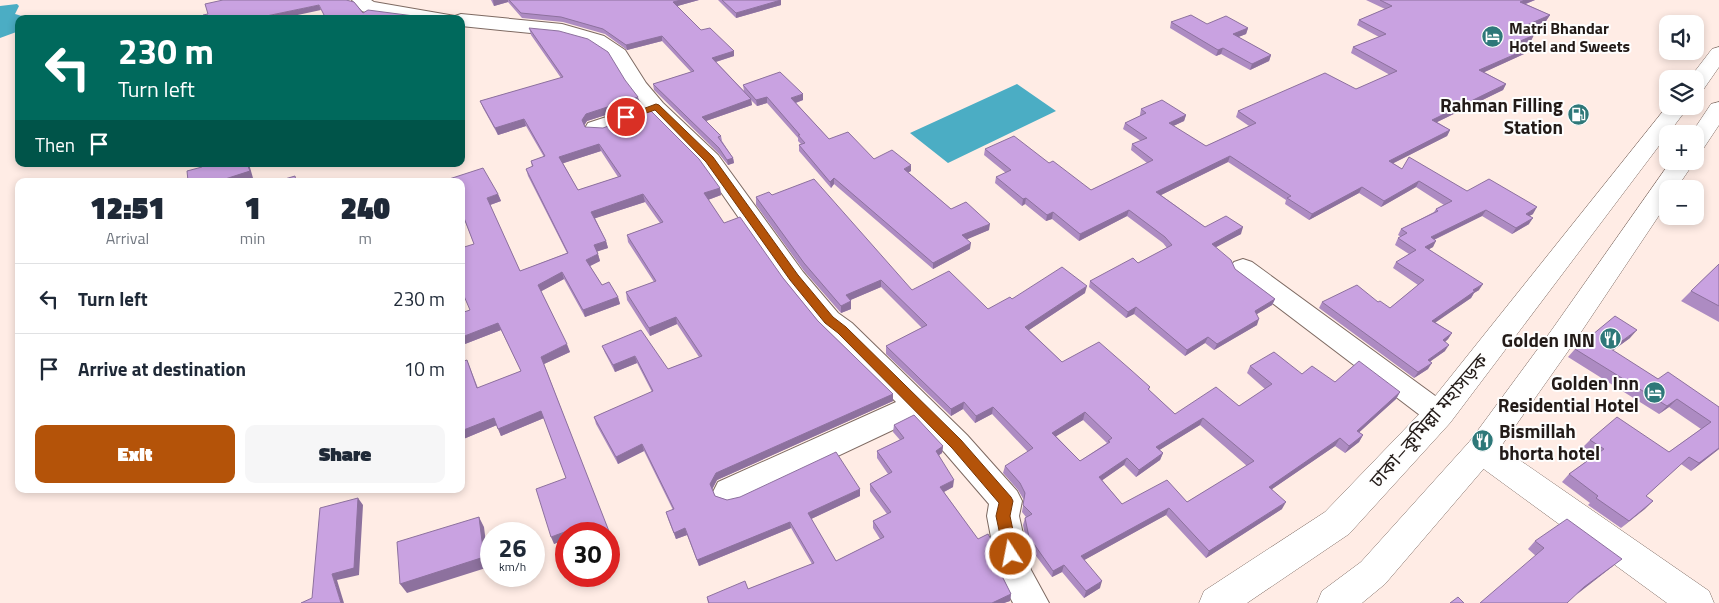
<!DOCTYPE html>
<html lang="en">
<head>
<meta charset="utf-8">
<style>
	:root { --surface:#fff; --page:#f6f6f7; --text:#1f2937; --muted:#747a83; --line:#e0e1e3; --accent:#b45309 }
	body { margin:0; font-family:"Titillium Web","Noto Sans Bengali",sans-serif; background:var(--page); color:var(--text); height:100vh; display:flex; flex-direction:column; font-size:19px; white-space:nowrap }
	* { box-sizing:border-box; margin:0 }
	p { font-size:16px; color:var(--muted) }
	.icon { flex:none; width:28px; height:28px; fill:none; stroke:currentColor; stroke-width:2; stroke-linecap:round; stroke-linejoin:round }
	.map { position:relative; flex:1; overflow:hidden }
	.details { position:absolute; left:15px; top:178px; width:450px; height:315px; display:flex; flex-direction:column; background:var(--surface); border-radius:10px; box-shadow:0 2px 8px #0003 }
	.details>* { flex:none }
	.banner { position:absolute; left:15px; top:15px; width:450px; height:152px; border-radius:10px; box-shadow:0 2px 8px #0003; background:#00695c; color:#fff; overflow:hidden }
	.controls { position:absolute; left:1659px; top:15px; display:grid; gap:10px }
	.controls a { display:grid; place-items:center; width:45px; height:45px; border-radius:10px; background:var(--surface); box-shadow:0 2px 8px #0003; font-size:25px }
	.speed { position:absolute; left:480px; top:522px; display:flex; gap:10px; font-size:25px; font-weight:700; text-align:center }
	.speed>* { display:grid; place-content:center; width:65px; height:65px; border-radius:50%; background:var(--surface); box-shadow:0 2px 8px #0003; line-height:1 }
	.speed small { font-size:12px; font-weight:400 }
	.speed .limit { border:8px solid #d22; background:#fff; color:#111 }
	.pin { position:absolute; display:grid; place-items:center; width:42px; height:42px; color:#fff; margin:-21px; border:2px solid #fff; border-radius:50%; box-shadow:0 1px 5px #0007 }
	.me { position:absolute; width:55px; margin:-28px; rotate:349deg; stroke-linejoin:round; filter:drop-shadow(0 0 4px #0008) }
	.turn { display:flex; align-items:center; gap:18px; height:105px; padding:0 20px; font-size:22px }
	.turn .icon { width:65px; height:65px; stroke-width:2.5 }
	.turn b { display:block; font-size:35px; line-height:42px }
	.then { display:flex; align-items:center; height:48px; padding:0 20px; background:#0003; gap:10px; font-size:19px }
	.eta { display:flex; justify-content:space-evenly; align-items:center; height:85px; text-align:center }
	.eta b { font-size:30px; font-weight:800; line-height:35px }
	.action { display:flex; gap:10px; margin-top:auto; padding:10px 20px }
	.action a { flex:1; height:58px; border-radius:10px; background:var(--accent); color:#fff; font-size:20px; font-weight:800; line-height:58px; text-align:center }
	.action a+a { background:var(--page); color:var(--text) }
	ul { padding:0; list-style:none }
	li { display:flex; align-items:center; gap:15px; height:70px; padding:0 20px; border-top:1px solid var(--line) }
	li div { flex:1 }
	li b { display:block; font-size:19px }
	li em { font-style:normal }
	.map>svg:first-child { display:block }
	.water { fill:#4badc4 }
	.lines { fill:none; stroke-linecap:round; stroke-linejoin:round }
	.minor-casing { stroke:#7e6a62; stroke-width:2 }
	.major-casing { stroke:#7e6a62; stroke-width:1 }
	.highway-casing { stroke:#7e6a62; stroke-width:1 }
	.minor { fill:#fff; fill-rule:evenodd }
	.major { fill:#fff; fill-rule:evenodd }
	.highway { fill:#fff; fill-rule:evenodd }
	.wall { fill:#ad8bc2; fill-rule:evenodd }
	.shaded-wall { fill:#8d719e }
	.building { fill:#c9a2e1; stroke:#8d719e; fill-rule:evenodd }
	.route { fill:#b45309; stroke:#753606 }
	.labels { text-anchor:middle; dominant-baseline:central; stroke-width:4; stroke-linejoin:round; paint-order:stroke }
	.far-poi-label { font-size:16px; font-weight:bold; fill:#231b18; stroke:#fefefe; text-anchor:start }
	.poi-label { font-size:19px; font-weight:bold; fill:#231b18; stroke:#fefefe; text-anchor:end }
	.street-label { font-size:19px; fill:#231b18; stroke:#fefefe }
</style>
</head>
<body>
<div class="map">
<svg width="1719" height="603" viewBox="0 0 1719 603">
	<rect width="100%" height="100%" fill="#ffece5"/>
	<path class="water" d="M17,4L19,6L15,14L22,16L19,19V31L0,38V6Z
		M1017,84L1056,111L948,163L910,133Z"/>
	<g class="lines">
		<defs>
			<path id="minor" d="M352,0H371L374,2L455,16L461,14L562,24L604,36L625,50L646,83L663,103L718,155L803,272L838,313L852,323L967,435L1017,491L1022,501L1019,516L1031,570L1049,603H1013L998,574L987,516L989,504L945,453L914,420L740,502L729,505L718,502L713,492L718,482L896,402L832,337L820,327L785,284L702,165L652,115L604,133L596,134L588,133L585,128L588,123L643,105L628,86L611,58L590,44L561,36L461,26V19H404L368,13L362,11Z
				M1243,259L1252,262L1449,406L1454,414L1449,422L1439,426L1429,422L1234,274L1230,268L1234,262Z"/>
			<path id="major" d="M1481,437L1492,441L1709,591L1714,603H1667L1470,459L1465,450L1470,441Z"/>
			<path id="highway" d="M1719,47V67L1703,90L1695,91V79H1689L1712,49Z
				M1719,102V125L1703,149L1695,151V134H1691L1711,104Z
				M1668,105V106H1689L1450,423L1349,534L1247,603H1199L1204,591L1325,512L1428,405Z
				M1671,161H1695L1676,189H1668V202L1571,347L1492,459L1385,584L1362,603H1317L1322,591L1361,562L1470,441L1551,331Z"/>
		</defs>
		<use href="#minor" class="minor-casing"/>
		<use href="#major" class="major-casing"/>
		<use href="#highway" class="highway-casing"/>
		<use href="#minor" class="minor"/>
		<use href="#major" class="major"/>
		<use href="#highway" class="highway"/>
	</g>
	<path class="wall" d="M491,0H699L677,6L701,30L734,51V56L716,62L744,91L743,85L803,100L796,103L829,139L874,159L911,171L908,172L951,209L989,230L966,239L970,249L933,269L834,184L831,188L799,151V145L801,144L798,141V138L767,103L757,106L751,100L752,105L706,121L721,136L722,141L733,158L734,163L728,165L719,154L654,90L653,84L691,72L662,41L627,50L605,34L563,22L522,18L508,2L494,6Z
		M718,0H781V5L736,18Z
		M1366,0H1535L1526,4L1550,15L1546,21L1524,30L1531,41L1521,46L1524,54L1484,72L1506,84L1503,90L1437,122L1450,130L1447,136L1393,163L1402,169L1533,214L1529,216V224L1512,234L1482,216L1434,240L1433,247L1429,249L1479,290L1474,293L1471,298L1435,322L1452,333L1448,339L1445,342V351L1430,361L1428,369L1414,378L1319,308L1322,302H1378L1390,308L1418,285L1393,268L1396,262L1409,254L1395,245L1398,238L1401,237L1398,235L1401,229L1434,212L1436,209L1444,205L1416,187L1381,207L1359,193L1309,220L1285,204L1286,200L1228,162L1161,195L1205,227L1241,234L1215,247L1235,269L1275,299L1272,305L1257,314V325L1214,350L1205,343L1185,356L1134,314L1126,318L1089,287L1090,281L1138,263L1167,248L1163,243L1127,216L1079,241L1052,219L1046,221L1025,204L1022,206L995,183L996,177L1006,173L984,155L985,149L1049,163L1091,190L1147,163L1131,150L1132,144L1141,141L1123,129L1125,123L1140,116V115L1141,109L1186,115L1184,121L1173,126L1206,146L1249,126L1236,117L1238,111L1356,89L1390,75L1351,53L1353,47L1379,37L1357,25L1359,20L1385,9Z
		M1171,22L1248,28L1246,34L1238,37L1271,55L1269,61L1250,70L1221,54L1216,56L1170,28Z
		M529,28L640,104L587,121L584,126L585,127L720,188L721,195L708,200L724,223L783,278L818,321L893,394V401L717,480L712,490L715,496L727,500L860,496L811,519L836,561L880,539L873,528V521L887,514L870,491V484L888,474L877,458V451L900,440L893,432L894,425L943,446L942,453L939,455L953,487L944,492L998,568L1011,594L1010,601L1004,603H708L707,597L748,589L812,564L791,528L699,566L687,535L676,539L668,519L666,512L673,510L644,451L618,464L596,424L594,417L652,392L637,363L615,372L605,353L602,346L668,369L699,357L677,324L650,336L627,300L626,292L654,282L628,242L627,235L660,223L645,202L595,218L606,241L608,248L597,251L600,261L590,266L602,285L618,297L620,304L585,317L564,279L541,291L570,352L544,364L614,546L584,532L580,534H566V539L554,544L566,478L544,418L501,436L497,425L461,440V362L467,360L478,388L521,371L501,330L465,344L470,310L474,244L461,211L498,194L501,201L490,205L520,271L567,253L528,176L526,169L532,167L531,161L544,157L526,126L498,135L483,108L480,101L561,78L531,35ZM601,151L618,177L578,190L563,163Z
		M772,195L912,290L988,309L1012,299L1085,293L1029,330L1062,362L1150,387L1149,390L1175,414L1239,406L1265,389L1247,373L1250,366L1302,374L1335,382L1400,392L1396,399L1359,432L1363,435L1359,442L1345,453L1335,446L1272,489L1282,509L1206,558L1166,515L1084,560L1100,588L1084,598L1062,572L1052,577L1027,544L1023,525L1025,518L1026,517L1022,512L1024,500L1018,490L1003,473L1005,466L1028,452L992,414L975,423L963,409L951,416L886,354V346L922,328L881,287L850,300L851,301V309L841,313L804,271L756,205V197ZM1083,420L1107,443L1080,461L1056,436ZM1200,425L1247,466L1187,502L1122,504L1102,480L1124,465L1136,477L1160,460L1163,453L1159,450Z
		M1719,264V322L1681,301L1691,291Z
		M1630,338L1612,351L1658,379L1719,407V449L1691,471L1681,464L1646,496L1653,501L1621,528L1588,505L1590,503L1562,482L1569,474L1595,455L1583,447L1590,440L1669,452L1701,429L1669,407L1659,414L1568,357L1575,349Z
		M1535,541L1613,566L1578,593L1528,549Z"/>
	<path class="shaded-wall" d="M493,0H508V2L494,6Z
		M681,0H699L674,7L673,2Z
		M781,0V5L736,18V13Z
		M1525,0H1535L1517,7L1520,2Z
		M319,5L321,10L279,19H252Z
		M1550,15L1546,21L1517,34L1520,28Z
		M1248,28L1246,34L1231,40L1233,34Z
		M1534,35L1531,41L1513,49L1516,43Z
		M662,36V41L627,50L626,45Z
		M1223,48L1221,54L1216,56L1218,50Z
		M1527,49L1524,54L1476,76L1479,70Z
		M734,51V56L712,63V58Z
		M1271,55L1269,61L1250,70L1252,64Z
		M1506,84L1503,90L1429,126L1432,120Z
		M803,94V100L792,104L791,98Z
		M638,97L640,104L587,121L583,127L582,120L586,114Z
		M767,97V103L757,106L756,100Z
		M751,99L752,105L703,122L702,117Z
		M1186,115L1184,121L1167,129L1169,123Z
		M524,119L526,126L498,135L495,128Z
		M1450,130L1447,136L1386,167L1389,161Z
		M599,144L601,151L561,164L559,157Z
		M1230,156L1228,162L1155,198L1156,192Z
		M733,158L734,163L728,165L727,160Z
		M247,164H249L253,178L244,181H219Z
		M911,165V171L904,175V169Z
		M834,178V184L831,188L830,182Z
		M1419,181L1416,187L1381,207L1384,201Z
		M1362,187L1359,193L1309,220L1312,214Z
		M720,188L721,195L705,201L704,193Z
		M498,194L501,201L490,205L487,198Z
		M643,194L645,202L593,219L591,212Z
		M1026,198L1025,204L1022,206L1023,199Z
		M1537,207L1533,214L1522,220L1526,214Z
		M1129,210L1127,216L1079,241L1080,234Z
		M1486,210L1482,216L1427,243L1431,237Z
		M1053,212L1052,219L1046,221L1047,215Z
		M1533,218L1529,224L1512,234L1516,228Z
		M990,224L989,230L961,242L962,235Z
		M1243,227L1241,234L1209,251L1212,244Z
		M606,241L608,248L596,252L594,245Z
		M1436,241L1433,247L1422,253L1425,247Z
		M971,243L970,249L933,269V263Z
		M598,254L600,261L588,267L586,260Z
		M562,272L564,279L540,292L538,285Z
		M881,280V287L846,302V295Z
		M1483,284L1479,290L1474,293L1471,298L1429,327L1432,321L1473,290Z
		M1087,286L1085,293L1023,334L1025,327Z
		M618,297L620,304L585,317L583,310Z
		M1275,299L1272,305L1252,317L1255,311Z
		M851,301V309L841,313V306Z
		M1136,307L1134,314L1126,318L1128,312Z
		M676,317L677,324L650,336L649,328Z
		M1259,319L1257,325L1214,350L1217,344Z
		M498,323L501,330L465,344L462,337Z
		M1637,330L1630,338L1604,357L1611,349Z
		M1452,333L1448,339L1439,347L1443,340Z
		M1208,337L1205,343L1185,356L1187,350Z
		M567,344L570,352L544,364L541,357Z
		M1449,345L1445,351L1424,366L1428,360Z
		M635,356L637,363L615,372L613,365Z
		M1432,363L1428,369L1414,378L1418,372Z
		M1400,392L1396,399L1353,438L1357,431Z
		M893,394V401L717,480L711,491L710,484L716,473Z
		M1677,399L1669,407L1659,414L1667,406Z
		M964,402L963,409L951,416V409Z
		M993,407L992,414L975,423L976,416Z
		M541,411L544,418L501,436L498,429Z
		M1085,412L1083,420L1050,440L1052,433Z
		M494,418L497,425L461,440V431Z
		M1203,418L1200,425L1153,454L1156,447Z
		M1363,435L1359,442L1345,453L1349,446Z
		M1340,438L1335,446L1265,494L1269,487Z
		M642,444L644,451L618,464L616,457Z
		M943,446L942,453L935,458L936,451Z
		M1719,448V449L1691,471L1699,463Z
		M1163,453L1160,460L1136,477L1139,470Z
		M1127,458L1124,465L1097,484L1099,477Z
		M954,480L953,487L940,494V487Z
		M860,489V496L809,520L808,513Z
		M358,498L363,505L359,575L337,580L344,603H341L332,574Z
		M1653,501L1645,509L1621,528L1629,521Z
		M1286,502L1282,509L1206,558L1209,551Z
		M1169,508L1166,515L1079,563L1081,556Z
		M479,517L484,527L489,567L407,593L400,584Z
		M790,522L791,528L699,566L697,560Z
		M581,526L584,532L580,534H566V539L554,544L551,537Z
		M685,528L687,535L676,539L674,533Z
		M612,539L614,546L609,548V540Z
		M1622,559L1613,566L1576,595L1584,587Z
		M1064,565L1062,572L1052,577L1053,571Z
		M1102,581L1100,588L1084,598L1086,591Z
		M1011,594L1010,601L1004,603H992Z"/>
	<path class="building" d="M223,0H346L354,2L363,13L368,10L414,16L426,19H326L319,5L252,19H204L203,15L208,14L205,4Z
		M509,0H681L673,2L701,30L710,28L734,51L712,58L751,99L702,117L721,136L718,137L733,158L727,160L719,148L653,84L694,71L662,36L626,45L603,29L561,17L521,13Z
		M722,0H781L736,13Z
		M1380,0H1525L1520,2L1550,15L1520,28L1534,35L1516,43L1527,49L1479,70L1506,84L1432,120L1450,130L1389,161L1402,169L1409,157L1467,191L1489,179L1537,207L1526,214L1533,218L1516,228L1486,210L1431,237L1436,241L1425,247L1483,284L1473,290L1475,291L1432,321L1452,333L1443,340L1449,345L1428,360L1432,363L1418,372L1322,302L1357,285L1378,302L1380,301L1390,308L1424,280L1396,262L1416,250L1398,238L1407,233L1401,229L1438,211L1436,209L1452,201L1419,181L1384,201L1362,187L1312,214L1287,198L1291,196L1230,156L1156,192L1205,227L1226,216L1243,227L1212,244L1231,260L1235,269L1275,299L1255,311L1259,319L1217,344L1208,337L1187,350L1136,307L1128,312L1090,281L1133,258L1138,263L1172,245L1165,237L1129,210L1080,234L1053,212L1047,215L1026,198L1023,199L996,177L1011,170L985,149L1014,136L1049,163L1053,161L1091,190L1153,160L1132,144L1147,138L1125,123L1146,113L1141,109L1162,100L1186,115L1169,123L1206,146L1256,123L1238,111L1325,73L1356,89L1397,71L1353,47L1386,34L1359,20L1392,6Z
		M1191,15L1207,24L1226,16L1248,28L1233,34L1271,55L1252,64L1223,48L1218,50L1171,22Z
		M529,28L559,31L588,39L608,52L625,80L638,97L586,114L582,120L585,127L603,128L650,110L699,159L720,188L704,193L724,223L740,217L783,278L818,321L893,394L716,473L710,484L715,496L727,500L740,497L836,452L860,489L808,513L836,561L884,537L873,521L891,512L870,484L892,472L877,451L904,438L894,425L914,415L943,446L936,451L954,480L940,487L978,539L988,534L992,541L998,568L1011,594L992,603H709L707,597L745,581L748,589L814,563L790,522L697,560L685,528L674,533L666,512L674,509L642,444L616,457L594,417L653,391L635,356L613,365L602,346L641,330L668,369L702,356L676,317L649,328L626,292L656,281L627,235L663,222L643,194L591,212L606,241L594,245L598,254L586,260L602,285L609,282L618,297L583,310L562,272L538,285L567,344L541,357L612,539L609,540V534H584L581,526L551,537L536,489L566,478L541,411L498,429L494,418L461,431V362L467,360L477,388L521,371L498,323L462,337L461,335V313L470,310L461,289V248L474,244L461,210V181H443L483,168L498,194L487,198L520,271L568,253L526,169L533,166L531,161L545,156L524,119L495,128L480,101L563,77ZM599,144L621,176L578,190L559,157Z
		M780,72L803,94L791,98L829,139L848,132L874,159L892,150L911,165L904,169L951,209L966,202L990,224L962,235L971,243L933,263L834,178L830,182L799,145L805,143L798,135H800L767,97L756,100L743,85Z
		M201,164H247L250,171L219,181H188L187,171L202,167Z
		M295,176L296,181H278Z
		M814,179L912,290L949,271L988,309L1010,297L1012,299L1062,267L1087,286L1025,327L1062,362L1099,342L1131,370L1150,387L1148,389L1175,414L1216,387L1239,406L1272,384L1250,366L1274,352L1302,374L1312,366L1335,382L1359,361L1400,392L1357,431L1363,435L1349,446L1340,438L1269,487L1286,502L1209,551L1169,508L1081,556L1102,581L1086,591L1064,565L1053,571L1029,537L1025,518L1032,514L1023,505L1025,493L1020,483L1005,466L1033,448L993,407L976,416L964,402L951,409L886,346L927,325L881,280L846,295L851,301L841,306L804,263L756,197L769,192L772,195ZM1085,412L1112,438L1108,441L1110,442L1080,461L1052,433ZM1203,418L1254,461L1187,502L1167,480L1122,504L1099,477L1127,458L1139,470L1163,453L1156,447Z
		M1719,264V306L1691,291Z
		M1615,316L1637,330L1611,349L1658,379L1668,372L1719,407V448L1699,463L1689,457L1646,496L1653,501L1629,521L1596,498L1598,496L1569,474L1604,449L1590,440L1617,417L1669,452L1711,422L1677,399L1667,406L1575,349Z
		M358,498L354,568L332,574L341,603H301L312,598L320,508Z
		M479,517L484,557L400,584L397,542Z
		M1567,519L1622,559L1584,587L1567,603H1480L1544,548L1535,541Z
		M1458,597L1464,603H1450Z"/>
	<path class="route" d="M656,104L659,105L713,157L798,275L833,317L846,327L961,440L1011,497L1013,501L1010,516L1018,554L1016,559L1011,561L1006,559L1004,554L996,516L999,503L952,448L838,333L825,323L790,280L706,162L655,110L626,120L621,117Z"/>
	<defs>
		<symbol id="hotel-disc" viewBox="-11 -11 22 22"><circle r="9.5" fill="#2e7879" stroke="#fefefe"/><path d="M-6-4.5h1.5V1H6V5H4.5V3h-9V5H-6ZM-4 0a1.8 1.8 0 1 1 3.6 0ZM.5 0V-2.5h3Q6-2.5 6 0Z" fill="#fff"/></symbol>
		<symbol id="fuel-disc" viewBox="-11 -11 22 22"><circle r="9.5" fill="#2e7879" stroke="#fefefe"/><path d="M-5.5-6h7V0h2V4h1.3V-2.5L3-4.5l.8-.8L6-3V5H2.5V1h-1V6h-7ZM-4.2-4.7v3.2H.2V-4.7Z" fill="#fff"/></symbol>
		<symbol id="restaurant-disc" viewBox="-11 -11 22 22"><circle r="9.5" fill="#2e7879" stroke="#fefefe"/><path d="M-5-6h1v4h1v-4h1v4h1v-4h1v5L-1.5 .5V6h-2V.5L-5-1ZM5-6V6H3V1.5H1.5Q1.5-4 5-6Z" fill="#fff"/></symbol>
	</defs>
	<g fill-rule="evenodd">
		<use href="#hotel-disc" x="1480" y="24" width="25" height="25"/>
		<use href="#fuel-disc" x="1566" y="102" width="25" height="25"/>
		<use href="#restaurant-disc" x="1598" y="326" width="25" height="25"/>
		<use href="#hotel-disc" x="1642" y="380" width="25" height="25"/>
		<use href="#restaurant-disc" x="1470" y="428" width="25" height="25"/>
	</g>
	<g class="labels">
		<g class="far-poi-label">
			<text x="1509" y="28">Matri Bhandar<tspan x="1509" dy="18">Hotel and Sweets</tspan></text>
		</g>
		<g class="poi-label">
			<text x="1563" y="104">Rahman Filling<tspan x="1563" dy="22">Station</tspan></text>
			<text x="1595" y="339">Golden INN</text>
			<text x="1639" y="382">Golden Inn<tspan x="1639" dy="22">Residential Hotel</tspan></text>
			<text x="1499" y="430" text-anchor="start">Bismillah<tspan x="1499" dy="22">bhorta hotel</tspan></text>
		</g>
		<g class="street-label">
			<text transform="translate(1428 420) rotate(-49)">ঢাকা–কুমিল্লা মহাসড়ক</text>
		</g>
	</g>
</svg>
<div class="controls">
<a><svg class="icon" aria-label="sound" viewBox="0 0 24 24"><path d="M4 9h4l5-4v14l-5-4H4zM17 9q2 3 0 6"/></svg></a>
<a><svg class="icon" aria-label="layers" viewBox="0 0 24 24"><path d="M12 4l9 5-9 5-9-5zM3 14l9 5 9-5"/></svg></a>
<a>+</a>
<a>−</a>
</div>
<div class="speed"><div>26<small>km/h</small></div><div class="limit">30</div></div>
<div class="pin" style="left:626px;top:117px;background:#d93025"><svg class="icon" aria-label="arrive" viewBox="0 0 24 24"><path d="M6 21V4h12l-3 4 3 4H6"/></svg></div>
<svg class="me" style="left:1011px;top:554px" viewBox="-20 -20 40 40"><circle r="17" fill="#b45309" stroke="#fff" stroke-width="3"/><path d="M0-11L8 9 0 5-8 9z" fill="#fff"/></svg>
<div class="banner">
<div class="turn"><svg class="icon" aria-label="left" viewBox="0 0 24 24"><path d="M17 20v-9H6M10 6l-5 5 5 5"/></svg><div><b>230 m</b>Turn left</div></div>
<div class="then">Then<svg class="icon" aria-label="arrive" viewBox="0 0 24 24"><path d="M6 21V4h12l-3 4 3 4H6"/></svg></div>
</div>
<section class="details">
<div class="eta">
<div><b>12:51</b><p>Arrival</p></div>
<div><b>1</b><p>min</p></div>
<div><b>240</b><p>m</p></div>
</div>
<ul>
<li><svg class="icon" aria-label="left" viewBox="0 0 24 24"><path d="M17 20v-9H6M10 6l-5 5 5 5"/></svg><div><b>Turn left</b></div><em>230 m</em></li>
<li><svg class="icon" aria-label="arrive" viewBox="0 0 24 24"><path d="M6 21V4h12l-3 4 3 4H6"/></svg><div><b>Arrive at destination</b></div><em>10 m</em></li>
</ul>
<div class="action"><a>Exit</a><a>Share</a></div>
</section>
</div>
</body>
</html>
